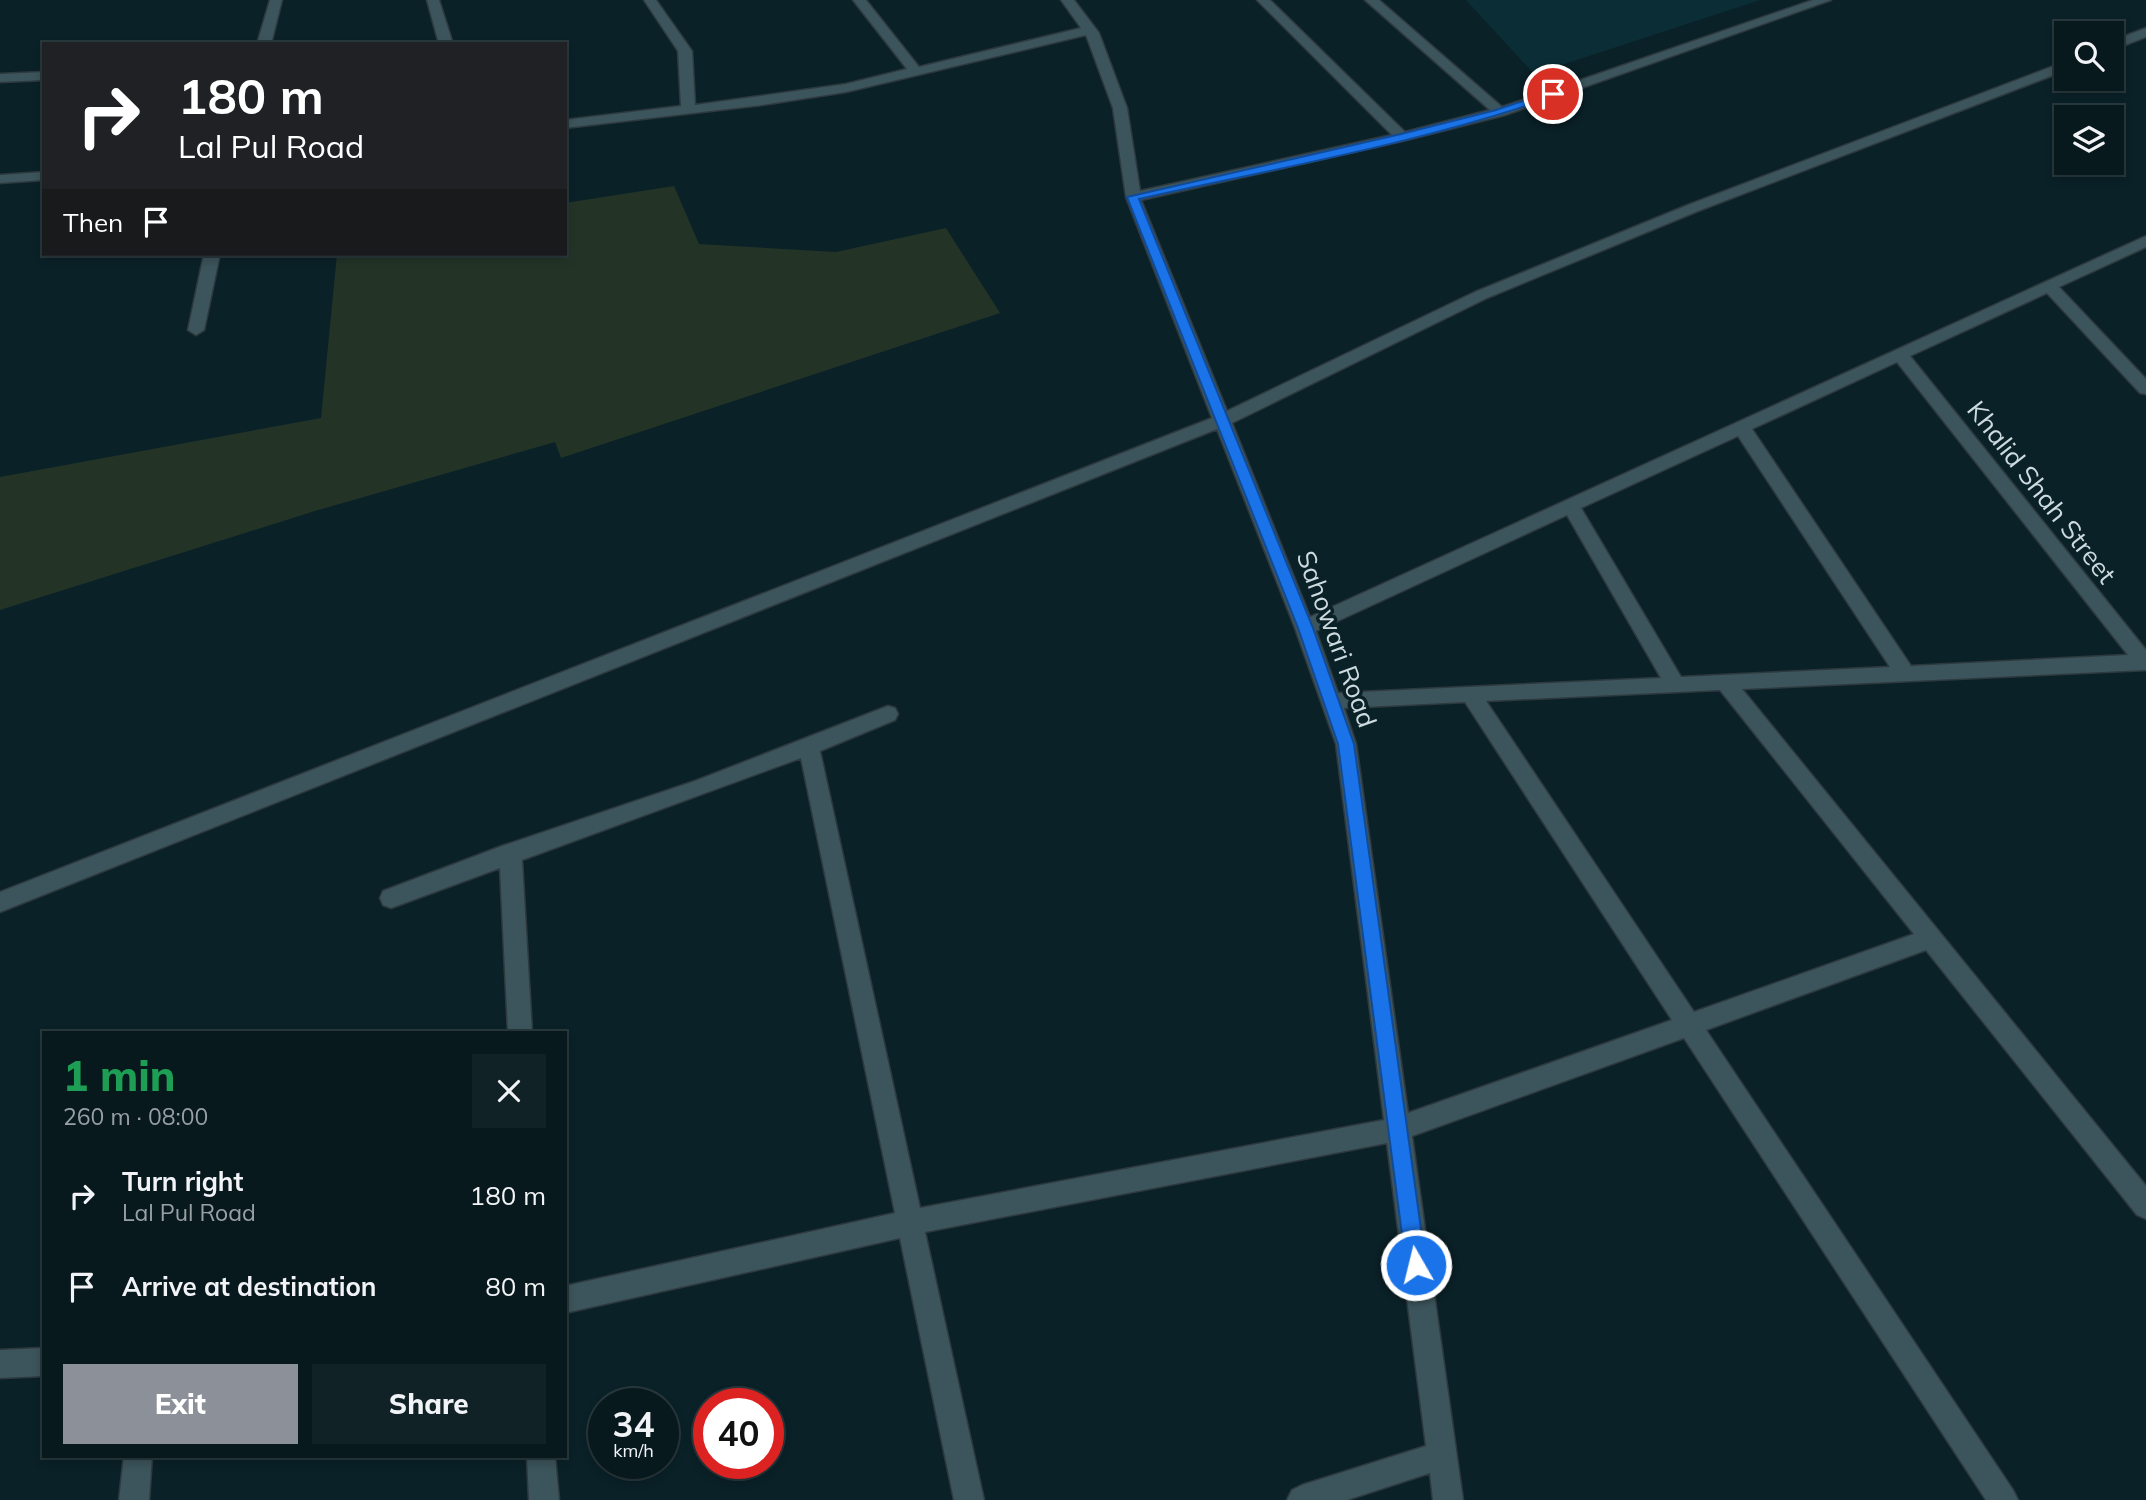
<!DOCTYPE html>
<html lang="en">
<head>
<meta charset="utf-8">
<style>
	:root { --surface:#08191e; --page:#112227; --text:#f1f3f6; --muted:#98a0a4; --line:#29383c; --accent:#8c9099 }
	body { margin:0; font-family:Mulish,sans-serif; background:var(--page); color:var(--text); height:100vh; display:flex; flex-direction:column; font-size:26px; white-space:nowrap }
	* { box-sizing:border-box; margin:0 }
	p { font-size:23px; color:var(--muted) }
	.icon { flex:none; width:38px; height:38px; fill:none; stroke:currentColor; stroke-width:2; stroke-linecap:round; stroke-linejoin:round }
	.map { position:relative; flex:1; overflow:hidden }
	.panel { position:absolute; left:42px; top:1031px; width:525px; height:427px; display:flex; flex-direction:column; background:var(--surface); border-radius:0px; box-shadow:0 4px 10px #0003,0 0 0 2px var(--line) }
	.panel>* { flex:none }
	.top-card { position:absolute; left:42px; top:42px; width:525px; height:214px; border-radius:0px; box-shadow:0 4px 10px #0003,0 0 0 2px var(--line); background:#202124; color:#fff; overflow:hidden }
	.tools { position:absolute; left:2054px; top:21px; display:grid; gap:14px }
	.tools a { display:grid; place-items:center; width:70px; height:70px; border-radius:0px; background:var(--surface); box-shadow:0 4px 10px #0003,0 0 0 2px var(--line); font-size:35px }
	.speed { position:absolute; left:588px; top:1388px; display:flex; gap:14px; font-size:35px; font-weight:700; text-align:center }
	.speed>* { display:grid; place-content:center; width:91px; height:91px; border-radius:50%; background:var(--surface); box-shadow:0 4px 10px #0003,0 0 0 2px var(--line); line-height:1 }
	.speed small { font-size:18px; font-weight:400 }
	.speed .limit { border:10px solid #d22; background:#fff; color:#111 }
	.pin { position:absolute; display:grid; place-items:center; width:60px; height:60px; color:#fff; margin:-30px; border:4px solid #fff; border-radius:50%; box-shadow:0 2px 7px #0007 }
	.me { position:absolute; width:77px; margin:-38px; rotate:352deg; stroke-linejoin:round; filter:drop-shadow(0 0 5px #0008) }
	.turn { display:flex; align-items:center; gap:24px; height:147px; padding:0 21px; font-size:32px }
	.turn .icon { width:91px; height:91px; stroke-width:2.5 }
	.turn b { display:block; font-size:49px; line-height:60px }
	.then { display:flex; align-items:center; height:66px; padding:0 21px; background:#0003; gap:14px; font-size:26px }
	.round { display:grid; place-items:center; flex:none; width:74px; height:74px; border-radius:0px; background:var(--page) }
	.head { display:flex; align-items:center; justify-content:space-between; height:119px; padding:0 21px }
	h1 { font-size:42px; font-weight:800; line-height:52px; color:#1e9e55 }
	.button { display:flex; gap:14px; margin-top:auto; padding:14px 21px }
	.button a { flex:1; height:80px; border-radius:0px; background:var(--accent); color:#fff; font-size:28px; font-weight:800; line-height:80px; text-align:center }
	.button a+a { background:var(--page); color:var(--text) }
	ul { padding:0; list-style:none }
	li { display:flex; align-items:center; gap:21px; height:91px; padding:0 21px }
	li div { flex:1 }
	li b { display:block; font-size:26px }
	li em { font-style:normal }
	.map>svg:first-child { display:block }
	.built { fill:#0b2e36 }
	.green { fill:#233427 }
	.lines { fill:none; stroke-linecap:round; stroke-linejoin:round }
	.minor-casing { stroke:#2d393e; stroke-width:3 }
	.minor { fill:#3c545b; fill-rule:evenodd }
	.route { fill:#1a73e8; stroke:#114b97; stroke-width:2 }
	.labels { text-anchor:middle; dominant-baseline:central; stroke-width:7; stroke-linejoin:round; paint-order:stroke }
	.street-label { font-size:26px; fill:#cddbdf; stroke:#0a2128 }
</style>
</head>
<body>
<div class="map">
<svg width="2146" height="1500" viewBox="0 0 2146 1500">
	<rect width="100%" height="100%" fill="#0a2128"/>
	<path class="built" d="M1466,0H1760L1534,74Z"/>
	<path class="green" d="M674,186L699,244L836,252L946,228L1000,313L561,458L555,442L315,511L0,610V477L321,418L337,254H565V203Z"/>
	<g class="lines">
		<defs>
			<path id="minor" d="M270,0H282L271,44H257Z
				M427,0H439L453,44H439Z
				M644,0H656L692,51L695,105L846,84L907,69L853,0H866L919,67L1081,28L1061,0H1074L1099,33L1127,108L1140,191L1392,135L1257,0H1270L1405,132L1490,110L1365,0H1379L1502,107L1813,0H1831L1505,115L1402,141L1141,200L1227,411L1475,292L1688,205L2067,61V70L1698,211L1487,298L1232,423L1310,617L2146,236V247L2059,287L2146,379V394L2140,393L2047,293L1910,356L2146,650V670L1742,689L2146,1186V1219L2137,1215L1926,950L1706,1030L2013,1490L2018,1500H1986L1684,1038L1412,1136L1463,1500H1433L1430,1473L1347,1500H1287L1292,1490L1302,1485L1426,1446L1387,1143L925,1232L984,1500H954L900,1238L565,1313V1286L895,1213L801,758L522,860L532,1032H508L500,868L391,908L383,905L380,898L383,891L502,846L695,781L888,706L895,708L898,714L895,720L820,751L920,1208L1384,1120L1336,744L1295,628L1217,429L0,912V892L1212,418L1126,197L1113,108L1086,35L846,92L762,105L565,128V120L681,106L678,51ZM1897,362L2128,655L1911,666L1752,429ZM1738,436L1890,667L1681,677L1581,508ZM1567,515L1661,678L1338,693L1316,631ZM1720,690L1914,934L1694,1012L1486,701ZM1465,702L1672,1020L1408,1113L1356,744L1344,708Z
				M2146,28V37L2112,50V41Z
				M44,72V80L0,82V74Z
				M44,172V180L0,183V175Z
				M204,254H220L204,330L196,335L188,330Z
				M44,1348V1376L0,1378V1350Z
				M124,1456H152L149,1500H119Z
				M527,1456H555L559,1500H529Z"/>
		</defs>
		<use href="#minor" class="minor-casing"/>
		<use href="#minor" class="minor"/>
	</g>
	<path class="route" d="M1553,91L1558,94L1556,96C1421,143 1279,168 1139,199L1313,628L1354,744L1426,1265L1423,1272L1416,1275L1409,1272L1406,1265L1338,744L1298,628L1127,197L1401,134L1496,110Z"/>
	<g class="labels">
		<g class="street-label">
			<text transform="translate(2042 492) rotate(52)">Khalid Shah Street</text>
			<text transform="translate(1337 639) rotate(70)">Sahowari Road</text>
		</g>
	</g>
</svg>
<div class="tools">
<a><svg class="icon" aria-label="search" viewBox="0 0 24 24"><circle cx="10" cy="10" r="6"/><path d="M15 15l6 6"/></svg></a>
<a><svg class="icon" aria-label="layers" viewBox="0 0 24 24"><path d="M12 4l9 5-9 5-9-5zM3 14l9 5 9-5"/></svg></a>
</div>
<div class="speed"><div>34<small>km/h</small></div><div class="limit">40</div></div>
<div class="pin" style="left:1553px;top:94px;background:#d93025"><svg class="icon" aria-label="arrive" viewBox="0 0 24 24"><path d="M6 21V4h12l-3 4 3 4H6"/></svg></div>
<svg class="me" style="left:1416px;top:1265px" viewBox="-20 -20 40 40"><circle r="17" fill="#1a73e8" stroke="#fff" stroke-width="3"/><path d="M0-11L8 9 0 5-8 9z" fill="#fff"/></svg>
<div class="top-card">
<div class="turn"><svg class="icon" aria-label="right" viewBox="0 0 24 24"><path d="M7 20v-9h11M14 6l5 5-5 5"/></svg><div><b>180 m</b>Lal Pul Road</div></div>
<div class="then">Then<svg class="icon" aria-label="arrive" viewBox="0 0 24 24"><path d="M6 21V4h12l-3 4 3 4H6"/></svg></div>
</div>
<section class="panel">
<div class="head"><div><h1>1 min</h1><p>260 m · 08:00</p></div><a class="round"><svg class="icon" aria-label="close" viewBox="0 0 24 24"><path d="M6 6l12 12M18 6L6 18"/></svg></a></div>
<ul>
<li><svg class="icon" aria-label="right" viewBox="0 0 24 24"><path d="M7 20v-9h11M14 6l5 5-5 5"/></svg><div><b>Turn right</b><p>Lal Pul Road</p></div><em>180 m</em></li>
<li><svg class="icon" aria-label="arrive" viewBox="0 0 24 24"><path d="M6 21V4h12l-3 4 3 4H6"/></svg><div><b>Arrive at destination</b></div><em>80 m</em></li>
</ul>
<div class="button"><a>Exit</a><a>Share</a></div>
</section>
</div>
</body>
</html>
